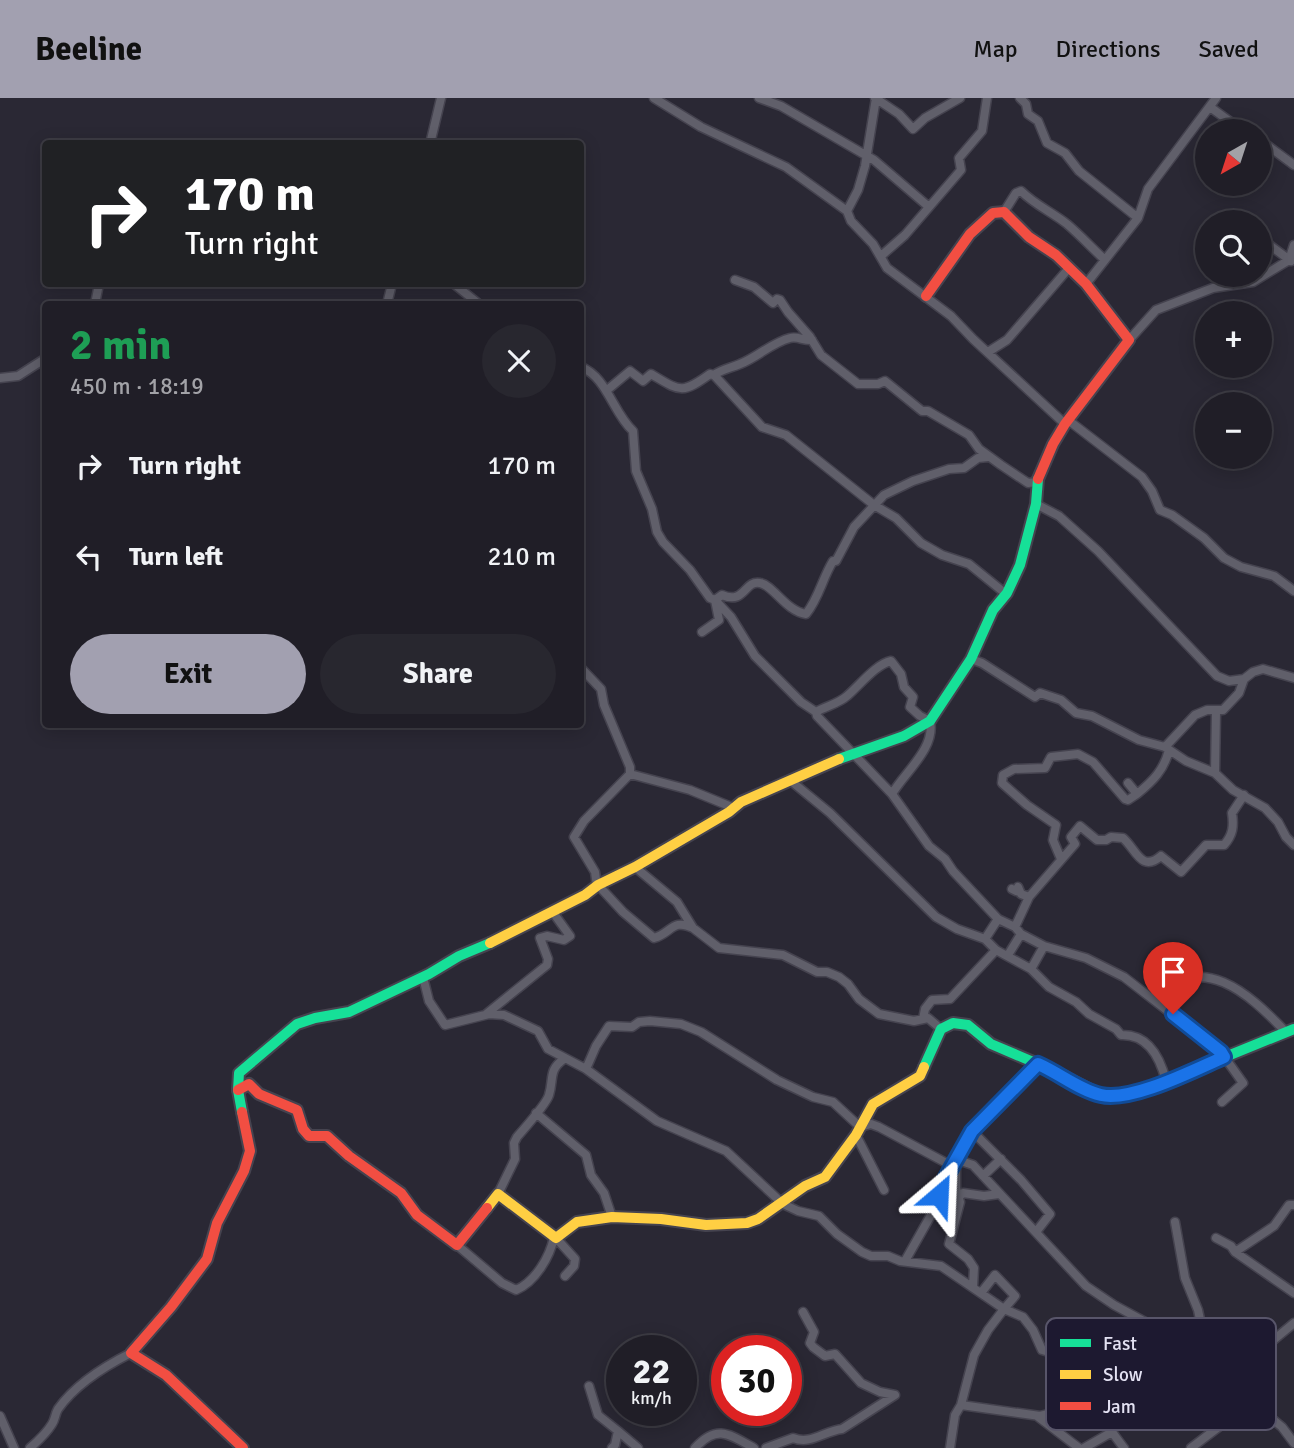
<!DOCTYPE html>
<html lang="en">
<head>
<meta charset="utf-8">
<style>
	:root { --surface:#201e27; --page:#28272f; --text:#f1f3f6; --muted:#a2a2a7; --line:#3d3c44; --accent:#a2a0b0 }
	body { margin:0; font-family:Signika,sans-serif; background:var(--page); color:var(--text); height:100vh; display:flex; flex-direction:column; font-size:26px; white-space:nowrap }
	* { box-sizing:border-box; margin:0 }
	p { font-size:23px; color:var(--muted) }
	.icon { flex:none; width:38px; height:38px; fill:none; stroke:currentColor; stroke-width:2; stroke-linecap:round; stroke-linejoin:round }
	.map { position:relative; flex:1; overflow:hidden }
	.drawer { position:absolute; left:42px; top:203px; width:542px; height:427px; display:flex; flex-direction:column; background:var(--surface); border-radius:7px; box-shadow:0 4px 18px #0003,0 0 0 2px var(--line) }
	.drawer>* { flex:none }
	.top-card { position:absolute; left:42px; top:42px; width:542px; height:147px; border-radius:7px; box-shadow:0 4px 18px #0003,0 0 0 2px var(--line); background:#202124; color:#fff; overflow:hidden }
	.needle { width:46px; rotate:219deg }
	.controls { position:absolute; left:1195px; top:21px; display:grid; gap:14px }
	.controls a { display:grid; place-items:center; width:77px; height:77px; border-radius:50%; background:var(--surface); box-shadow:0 4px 18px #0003,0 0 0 2px var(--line); font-size:35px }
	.speed { position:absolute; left:606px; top:1237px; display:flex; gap:14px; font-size:35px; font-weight:700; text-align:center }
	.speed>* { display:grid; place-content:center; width:91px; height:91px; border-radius:50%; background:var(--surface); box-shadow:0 4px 18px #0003,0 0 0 2px var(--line); line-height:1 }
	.speed small { font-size:18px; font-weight:400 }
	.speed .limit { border:10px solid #d22; background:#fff; color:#111 }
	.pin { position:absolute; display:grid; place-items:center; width:60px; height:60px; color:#fff; margin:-72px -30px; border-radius:50% 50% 50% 0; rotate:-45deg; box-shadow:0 0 7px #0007 }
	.pin .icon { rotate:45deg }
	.me { position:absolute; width:77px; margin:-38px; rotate:26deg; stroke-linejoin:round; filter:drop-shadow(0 0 5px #0008) }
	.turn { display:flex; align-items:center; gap:24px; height:147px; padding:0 28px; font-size:32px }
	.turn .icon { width:91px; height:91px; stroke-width:2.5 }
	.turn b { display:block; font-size:49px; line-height:60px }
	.round { display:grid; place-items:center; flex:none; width:74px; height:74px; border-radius:37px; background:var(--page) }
	.head { display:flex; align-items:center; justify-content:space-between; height:119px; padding:0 28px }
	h1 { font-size:42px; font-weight:700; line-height:52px; color:#1e9e55 }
	.button { display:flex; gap:14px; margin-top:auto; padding:14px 28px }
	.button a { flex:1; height:80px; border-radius:42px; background:var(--accent); color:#111; font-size:28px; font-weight:700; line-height:80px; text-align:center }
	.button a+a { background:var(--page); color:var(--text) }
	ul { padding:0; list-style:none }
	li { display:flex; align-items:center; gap:21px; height:91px; padding:0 28px }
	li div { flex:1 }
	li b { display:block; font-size:26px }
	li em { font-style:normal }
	header { display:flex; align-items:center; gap:42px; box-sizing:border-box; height:98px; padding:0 35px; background:var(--accent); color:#111 }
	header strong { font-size:33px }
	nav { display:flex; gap:38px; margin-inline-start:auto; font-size:24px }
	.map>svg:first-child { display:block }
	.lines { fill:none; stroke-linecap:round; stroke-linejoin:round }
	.street-casing { stroke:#45434f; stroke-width:11 }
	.fast-casing { stroke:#45434f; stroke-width:14 }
	.slow-casing { stroke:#45434f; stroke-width:14 }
	.jam-casing { stroke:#45434f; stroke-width:14 }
	.street { stroke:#605f6a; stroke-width:8 }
	.fast { stroke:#16e098; stroke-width:10 }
	.slow { stroke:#ffcf43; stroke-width:10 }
	.jam { stroke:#f24e42; stroke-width:10 }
	.route-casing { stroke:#114b97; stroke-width:18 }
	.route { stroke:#1a73e8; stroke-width:12 }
	.key { fill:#1d1930; stroke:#58556a; stroke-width:2 }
	.key-label { font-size:19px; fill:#e3e1f2 }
</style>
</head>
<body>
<header>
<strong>Beeline</strong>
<nav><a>Map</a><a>Directions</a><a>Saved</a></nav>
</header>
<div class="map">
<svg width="1294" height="1350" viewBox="0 0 1294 1350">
	<rect width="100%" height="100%" fill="#2a2834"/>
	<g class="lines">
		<defs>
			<path id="street" d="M654,0L701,29L786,69L847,113L851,123L873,146L887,170L951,218L973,241L1065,326
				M759,0L781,8L874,62L929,109
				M875,0L899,16L913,31L925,20L960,0
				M1020,0L1026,6L1028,16L1038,23L1047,45L1065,55L1079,73L1138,120L1086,186
				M1210,9L1243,33
				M1260,42L1294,67
				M430,46L441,0
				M847,113L858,92L865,68L876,0
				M1004,114L1016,95L1021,93C1035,107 1052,114 1067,126C1080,137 1092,150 1105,162
				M1138,120L1148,91L1216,0
				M1260,140L1291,163
				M881,158L905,137L961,72L959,60L982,33L987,0
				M735,182L754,189L773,205L777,201L780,202L788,214L810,239L821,257L858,286H878L885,283L922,313H928L969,337L979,351L1001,367L1028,385L1037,384
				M454,186L479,206
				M95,206L99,186
				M387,206L392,186
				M1129,242L1156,212L1213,190L1253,184L1289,162L1294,147
				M988,254L1007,242L1069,170
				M581,269C607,279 613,315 633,333L636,373L652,411L657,434L663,444L690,472L710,500L715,502L731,519L755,558L801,604L816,614
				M714,277L762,329L786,337L874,407L896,420L921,445L942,457L969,466L1006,496
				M0,280L18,278L46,260
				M606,293L630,273L643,283L651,276C680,293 681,297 710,276L714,277C722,271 731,270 740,266C758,259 771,245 790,240C798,238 804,243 812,242
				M1068,322L1142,379L1152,393L1160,412L1172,417L1204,440L1224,460L1241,469L1274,478L1294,493
				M1036,406L1059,418L1098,453L1217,578L1229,583L1244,581
				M702,534L719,522L715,502L722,497C745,507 744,482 760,485C773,487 786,513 806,516C819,500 822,481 833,463H836L854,429L884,397L913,383L949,371L964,370L978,360L988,359
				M971,561L982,565L1035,599L1040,595L1061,602L1076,615L1092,618L1139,642L1165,649L1186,663L1215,675L1233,692L1265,710L1278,724L1286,739L1294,747
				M581,570L601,591L604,607L630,669V676
				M1165,649L1195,617L1207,612H1223L1239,595L1244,581L1253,574L1263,571L1294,580
				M1215,675L1216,614
				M791,683L830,715L936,819L957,831L985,841L998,821L1015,829L1021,836L1044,848L1086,860L1124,879L1221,954L1243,985L1222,1004
				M892,696C904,675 936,650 930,623L920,618L910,609L913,599L904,589L901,576L891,563C876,566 859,588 847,598C838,606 826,608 816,614L817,618L892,696L929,748L945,761L953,773L998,821
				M1137,696C1153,683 1164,672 1169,652
				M1061,761L1053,742L1056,727L1027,707L1002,685L1003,677L1014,671L1045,670L1051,659L1078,656L1093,664L1125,701L1128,702L1137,696L1128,685
				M635,769L677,804L693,830L719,850L783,857L817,874H827L839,879L848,886L859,901L879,916L914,923L928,920L941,931
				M598,787L623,814L654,840C672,835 672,820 693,830
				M597,788L595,774L574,739L584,723L630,676L690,692L734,710
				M1012,791L1016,793L1018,789L1021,796L1029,799
				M1015,829L1029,799L1075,746L1071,739L1080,728L1097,742H1106L1111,739L1123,740C1136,751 1141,775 1161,758L1181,774L1206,747H1224C1233,737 1234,728 1232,715L1244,697
				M1044,848L1031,871L1049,889L1076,904L1089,916L1116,931L1121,937C1148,936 1160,959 1166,983
				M996,852L1031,871
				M1008,857L1021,836
				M423,879L429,903L445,927L489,916L504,917L538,933L548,951L586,971
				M1154,901C1202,852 1248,895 1285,933
				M485,917L547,867L548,861L540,840L547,838L564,842L570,838L552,813
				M923,921L925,911L932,902L950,901L996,852L985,841
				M536,1015L586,1057L591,1077L604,1095L612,1119
				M972,1033L1021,1082L1050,1116L1036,1134
				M856,1037L884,1092
				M952,1068L879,1029L871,1026L860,1029L833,1004L813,999L777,982L701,934L681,926L650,923L639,924L632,929L609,928L596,948L586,971L657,1023L726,1053L783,1106L798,1113L819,1118L837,1136L862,1154L871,1158H888L900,1163L941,1168L1004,1211L1015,1198L995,1177L981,1195
				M983,1078L1001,1061
				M498,1096L515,1061L514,1045L517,1039C524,1031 547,1005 549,997C554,981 548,972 564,961
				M960,1098L963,1095L984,1098L999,1096
				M1175,1124L1185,1180L1198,1212L1202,1231L1219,1264L1248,1301L1282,1329L1294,1345
				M556,1140L575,1161L574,1168L565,1178
				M1216,1140L1231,1148L1235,1154L1294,1195
				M457,1147L502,1185L516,1192C535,1184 550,1159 554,1139
				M1235,1154L1274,1128L1289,1107H1294
				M905,1163L935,1110L944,1083L952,1068L956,1064H964L973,1067L1086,1188L1114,1207L1162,1233L1186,1250L1208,1243
				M973,1189L974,1170L968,1161L949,1146L960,1104L956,1090V1064L960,1055L972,1033L1038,966
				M1229,1278C1239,1276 1250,1268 1259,1263V1254L1294,1225
				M589,1288L598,1317L618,1333
				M961,1307L1040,1318L1068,1311L1104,1322
				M0,1318L14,1350
				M1037,1318L1079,1350
				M30,1350C38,1343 46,1336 52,1326C55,1322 55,1316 58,1311C75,1287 105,1268 131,1255
				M612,1350L615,1347L618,1333L638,1350
				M695,1350C717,1326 729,1336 754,1350
				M766,1350L793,1340C811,1347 824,1333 842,1331L895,1297L880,1294L861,1285L835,1256L825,1258L813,1249L810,1245L814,1234L803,1214
				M950,1350L955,1317L961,1307L974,1257L988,1232L1004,1211L1023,1219L1033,1232L1042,1252L1059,1257L1067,1264
				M1084,1350L1112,1334
				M1124,1350C1114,1337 1087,1305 1105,1290C1113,1283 1126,1282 1136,1277
				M1191,1350L1237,1315L1248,1301"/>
			<path id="fast" d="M839,661L904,638L930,623L971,561L993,512L1007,495L1020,467L1036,406L1038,381
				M924,969L941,931L953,925L968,927L991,946L1052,972L1098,996L1126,997L1149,990L1294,931
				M242,1014L238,992L239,975L297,926L315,920L349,914L429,876L459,858L490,845"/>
			<path id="slow" d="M490,845L585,797L598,787L635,769L729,714L741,704L839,661
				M487,1110L498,1096L556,1140L577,1124L612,1119L661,1121L706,1127L747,1125L758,1121L805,1088L825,1079L856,1037L873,1006L920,978L924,969"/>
			<path id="jam" d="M926,198L970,136L993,115L1004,114L1029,139L1056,157L1086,186L1129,242L1065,326L1053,346L1038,381
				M238,992L249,986L259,996L297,1012L303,1031L309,1038H327L349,1058L401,1095L417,1117L457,1147L487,1110
				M242,1014L250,1053L244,1073L217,1125L207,1161L171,1209L131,1255L166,1277L243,1350"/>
		</defs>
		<use href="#street" class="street-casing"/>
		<use href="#fast" class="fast-casing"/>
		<use href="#slow" class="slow-casing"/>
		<use href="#jam" class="jam-casing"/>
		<use href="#street" class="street"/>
		<use href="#fast" class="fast"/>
		<use href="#slow" class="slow"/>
		<use href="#jam" class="jam"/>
	</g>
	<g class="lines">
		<defs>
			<path id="route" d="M939,1097L944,1083L972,1033L1038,966C1059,975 1079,992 1101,997C1132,1004 1194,972 1224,959L1221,954L1173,916"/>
		</defs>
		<use href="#route" class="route-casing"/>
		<use href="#route" class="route"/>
	</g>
	<rect x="1046" y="1220" width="230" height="112" rx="10" class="key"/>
	<rect x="1060" y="1241" width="31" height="8" fill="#16e098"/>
	<rect x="1060" y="1272" width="31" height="9" fill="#ffcf43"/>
	<rect x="1060" y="1304" width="31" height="8" fill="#f24e42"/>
	<g class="key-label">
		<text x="1103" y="1252">Fast</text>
		<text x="1103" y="1283">Slow</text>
		<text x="1103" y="1315">Jam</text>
	</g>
</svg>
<div class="controls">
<a><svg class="needle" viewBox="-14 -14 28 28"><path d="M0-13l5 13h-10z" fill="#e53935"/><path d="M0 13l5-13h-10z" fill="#a2a2a7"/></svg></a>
<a><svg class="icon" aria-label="search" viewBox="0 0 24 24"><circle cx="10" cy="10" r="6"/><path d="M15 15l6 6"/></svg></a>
<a>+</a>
<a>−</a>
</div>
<div class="speed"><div>22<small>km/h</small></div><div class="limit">30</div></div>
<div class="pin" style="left:1173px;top:916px;background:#d93025"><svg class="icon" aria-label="arrive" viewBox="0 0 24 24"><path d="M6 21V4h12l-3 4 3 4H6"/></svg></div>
<svg class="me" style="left:939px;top:1097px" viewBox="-20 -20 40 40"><path d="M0-17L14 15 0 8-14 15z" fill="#1a73e8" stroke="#fff" stroke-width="4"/></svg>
<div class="top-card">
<div class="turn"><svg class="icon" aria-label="right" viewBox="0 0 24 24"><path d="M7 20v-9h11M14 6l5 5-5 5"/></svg><div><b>170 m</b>Turn right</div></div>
</div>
<section class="drawer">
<div class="head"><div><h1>2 min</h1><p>450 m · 18:19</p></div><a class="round"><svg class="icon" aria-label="close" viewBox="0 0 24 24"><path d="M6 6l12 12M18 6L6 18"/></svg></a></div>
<ul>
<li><svg class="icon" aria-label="right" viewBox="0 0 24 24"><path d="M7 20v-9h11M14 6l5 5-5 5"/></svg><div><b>Turn right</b></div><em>170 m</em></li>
<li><svg class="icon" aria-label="left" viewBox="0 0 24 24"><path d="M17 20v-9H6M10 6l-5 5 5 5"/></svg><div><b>Turn left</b></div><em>210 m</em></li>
</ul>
<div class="button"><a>Exit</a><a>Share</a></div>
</section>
</div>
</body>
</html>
